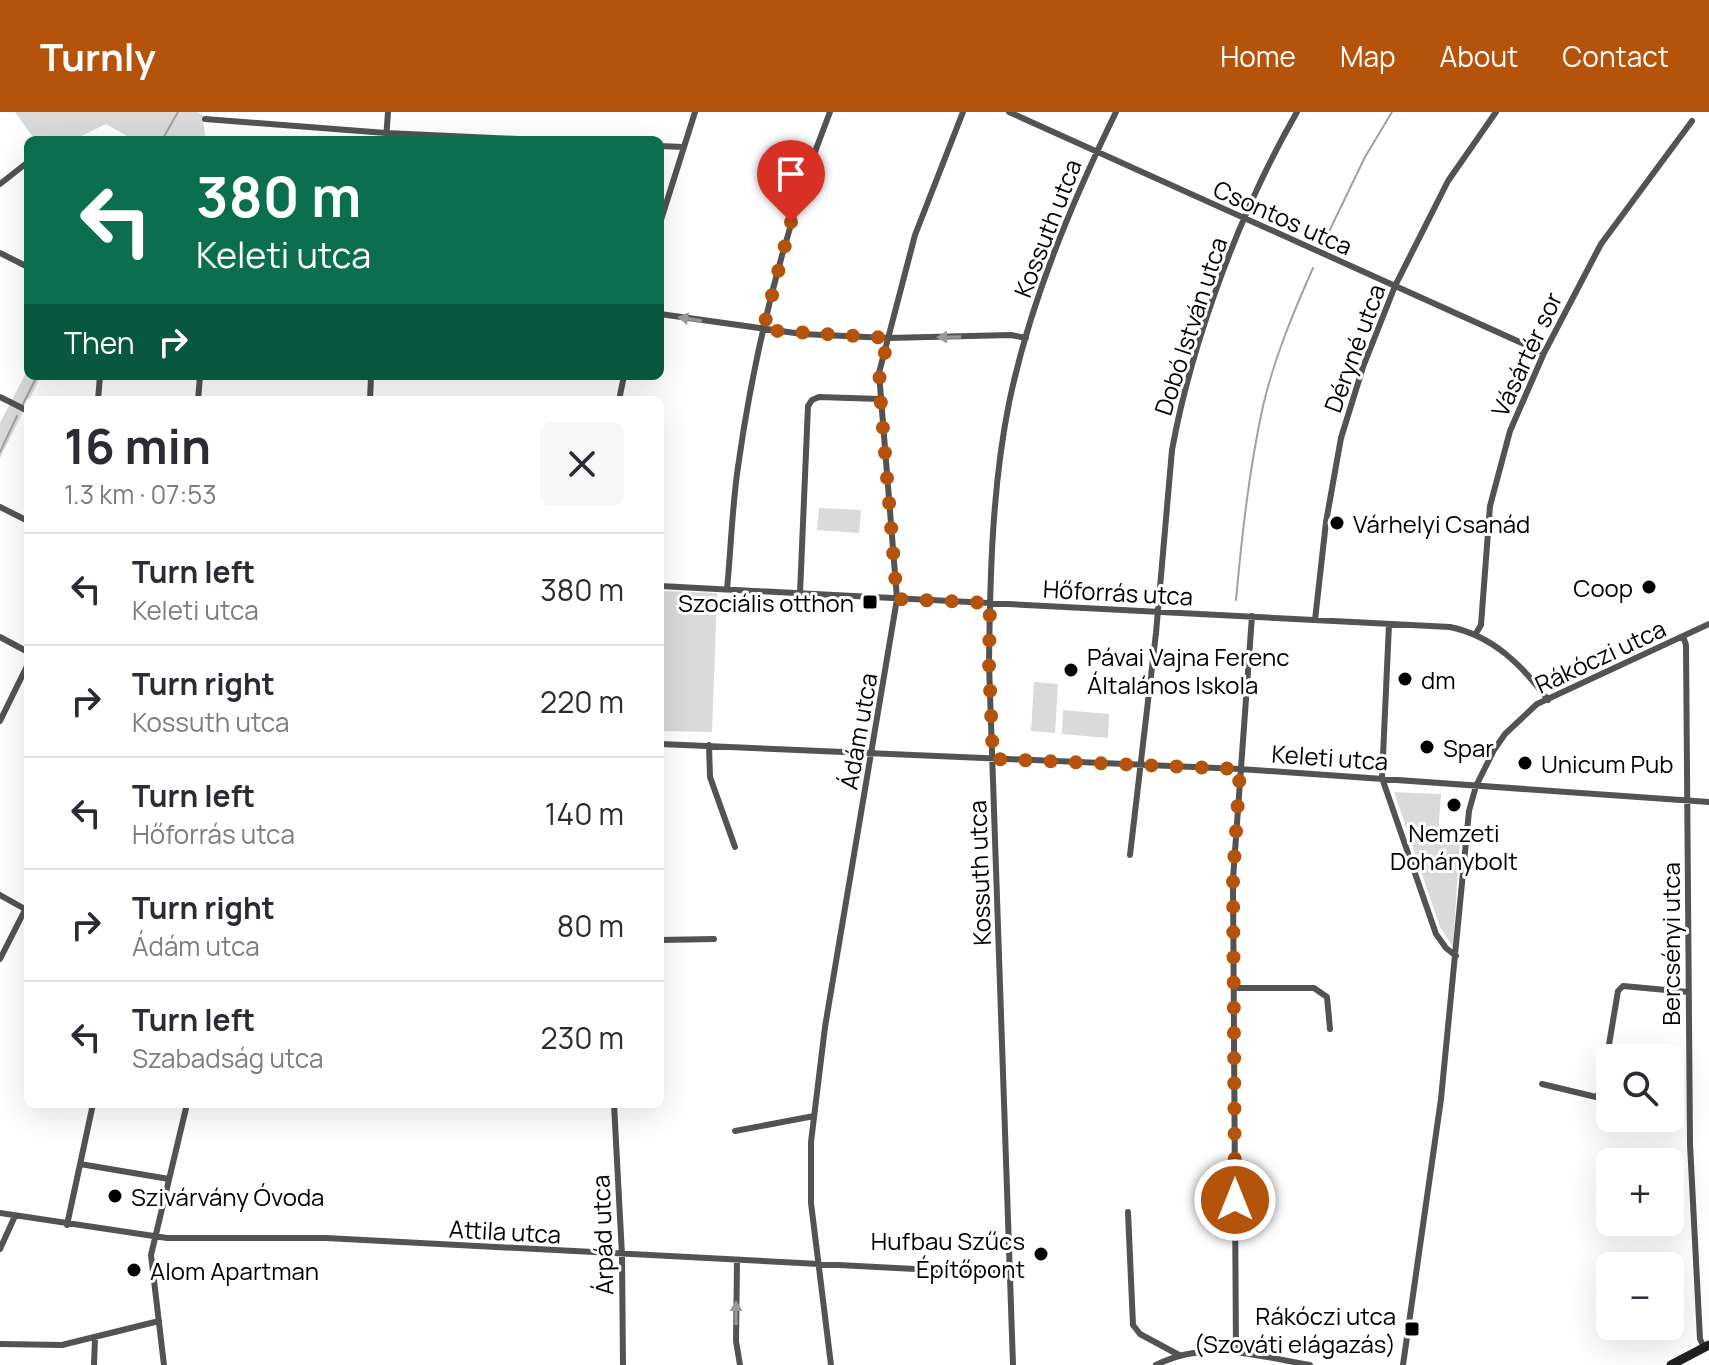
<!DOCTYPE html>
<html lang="en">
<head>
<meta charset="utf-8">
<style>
	:root { --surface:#fff; --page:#f7f7f7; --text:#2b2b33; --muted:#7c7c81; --line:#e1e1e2; --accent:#b45309 }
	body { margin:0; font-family:Manrope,sans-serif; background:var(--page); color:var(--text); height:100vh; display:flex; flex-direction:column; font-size:30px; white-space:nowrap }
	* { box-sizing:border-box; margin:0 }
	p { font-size:26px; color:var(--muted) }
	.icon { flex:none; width:44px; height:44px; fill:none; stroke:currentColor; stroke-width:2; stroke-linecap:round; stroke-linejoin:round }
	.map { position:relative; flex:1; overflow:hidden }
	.drawer { position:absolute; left:24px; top:284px; width:640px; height:712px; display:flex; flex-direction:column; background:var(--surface); border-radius:12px; box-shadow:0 8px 32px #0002 }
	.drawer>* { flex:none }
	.hud { position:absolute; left:24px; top:24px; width:640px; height:244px; border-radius:12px; box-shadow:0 8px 32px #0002; background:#0b6e4f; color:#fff; overflow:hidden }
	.tools { position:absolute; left:1596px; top:932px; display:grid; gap:16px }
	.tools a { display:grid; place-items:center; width:88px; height:88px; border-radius:12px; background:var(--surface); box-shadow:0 8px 32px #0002; font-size:40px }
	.pin { position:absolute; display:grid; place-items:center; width:68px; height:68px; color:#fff; margin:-82px -34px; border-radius:50% 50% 50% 0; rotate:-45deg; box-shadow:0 0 8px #0007 }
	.pin .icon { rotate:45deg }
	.me { position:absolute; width:88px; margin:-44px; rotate:0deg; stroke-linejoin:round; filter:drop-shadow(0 0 6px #0008) }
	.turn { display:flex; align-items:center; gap:28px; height:168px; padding:0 40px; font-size:36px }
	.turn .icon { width:104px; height:104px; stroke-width:2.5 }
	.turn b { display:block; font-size:56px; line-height:68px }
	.then { display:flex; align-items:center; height:76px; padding:0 40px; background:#0003; gap:16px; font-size:30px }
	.round { display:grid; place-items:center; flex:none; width:84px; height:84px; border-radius:12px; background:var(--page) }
	.summary { display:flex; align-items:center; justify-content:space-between; height:136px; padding:0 40px }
	h1 { font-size:48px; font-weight:700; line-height:60px }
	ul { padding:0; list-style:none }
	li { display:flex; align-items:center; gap:24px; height:112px; padding:0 40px; border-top:2px solid var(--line) }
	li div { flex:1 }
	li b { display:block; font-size:30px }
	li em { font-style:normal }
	header { display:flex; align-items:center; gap:48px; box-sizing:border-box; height:112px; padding:0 40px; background:var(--accent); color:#fff }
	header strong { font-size:38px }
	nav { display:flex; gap:44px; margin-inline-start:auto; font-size:28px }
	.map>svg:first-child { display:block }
	.green { fill:#dadada }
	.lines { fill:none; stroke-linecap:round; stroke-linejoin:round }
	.stream { stroke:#a1a1a1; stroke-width:2 }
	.street { stroke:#535353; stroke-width:6 }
	.secondary { stroke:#202020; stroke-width:9 }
	.oneway { fill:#989898 }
	.route { stroke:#b45309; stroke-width:14; stroke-dasharray:0 25.2 }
	.poi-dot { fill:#000; stroke:#fff; stroke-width:3 }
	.labels { text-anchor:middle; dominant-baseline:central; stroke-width:6; stroke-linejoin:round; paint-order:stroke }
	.street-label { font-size:24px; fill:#000; stroke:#fff }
	.poi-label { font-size:24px; fill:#000; stroke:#fff; text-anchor:start }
</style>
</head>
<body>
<header>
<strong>Turnly</strong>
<nav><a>Home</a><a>Map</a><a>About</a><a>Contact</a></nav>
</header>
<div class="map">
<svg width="1709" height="1253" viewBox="0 0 1709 1253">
	<rect width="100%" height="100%" fill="#fff"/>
	<path class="green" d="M15,0H198L202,3L206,28H134L106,12L73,28H35Z
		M28,257V264H41L0,346V311Z
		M819,396L861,398L859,421L817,418Z
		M660,479L717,481L712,620L660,619Z
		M1034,570L1058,572L1055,621L1031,619Z
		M1063,598L1109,602L1108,626L1062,622Z
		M1394,680L1441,682L1438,724L1460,727L1453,835L1440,815Z"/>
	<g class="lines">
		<path class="stream" d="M162,28L178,0
			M1323,132L1365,45L1392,0
			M23,292L37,264
			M0,340L17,304
			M1236,488C1242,423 1249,358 1263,294C1274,247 1293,201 1313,156"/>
		<path class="street" d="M1009,0L1544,241
			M205,7L386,21L538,28
			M386,28L388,0
			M660,34L683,35
			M0,72L28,50
			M660,111L695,0
			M0,141L28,155
			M660,202L802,222L888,226L1011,223L1026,226
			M0,285L28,299
			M98,288L100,264
			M198,288L200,264
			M370,288L371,264
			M619,288L624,264
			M0,395L28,409
			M660,474L1450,515C1493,524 1522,553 1548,588
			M727,477C731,437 732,395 738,355C755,233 785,115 830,0
			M800,481L808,294L812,288L819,285L880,287
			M1315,508L1326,410L1341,326L1363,255L1395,174L1448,69L1496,0
			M1389,512L1382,666L1436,822L1446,836L1456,844
			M1475,523L1481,513L1490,394L1510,319L1544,241L1601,132L1692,9
			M1683,524L1686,533L1690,1032L1700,1227L1704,1235
			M0,525L28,540
			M0,609L28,552
			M660,632L1240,657L1709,690
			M709,633L710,665L735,735
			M1130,743L1156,521L1172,338C1192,228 1241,97 1297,0
			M0,783L25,797
			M660,828L714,827
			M0,847L28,792
			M1234,876H1314L1327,885L1330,917
			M1542,972L1596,985L1601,980L1618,879L1623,874L1688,880
			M375,992H529
			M614,992L622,1143L623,1253
			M735,1019L814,1004
			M80,1052L169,1067
			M1128,1100L1133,1213L1140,1222L1179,1243
			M0,1101L167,1126H326L1010,1162
			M67,1113L93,992
			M0,1137L15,1104
			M737,1149L736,1229L740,1253
			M0,1232L62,1233L159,1209
			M1236,1240L1233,767L1252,504
			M94,1253L95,1226
			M164,1253L151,1143L187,992
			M831,1253L811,1091V1030L825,915L897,487L879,261L915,123L963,0
			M1013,1253L989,552C990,465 992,376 1009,291C1030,190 1071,92 1116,0
			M1156,1253C1206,1227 1258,1244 1310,1253
			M1403,1253L1441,987L1469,699L1476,674L1494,638L1505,622L1537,592L1709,512"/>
		<path class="secondary" d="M1671,1253L1709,1233"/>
	</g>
	<defs><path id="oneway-solid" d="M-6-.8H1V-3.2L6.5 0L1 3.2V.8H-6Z" transform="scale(2)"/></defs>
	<g class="oneway">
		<use href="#oneway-solid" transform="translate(690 207) rotate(-171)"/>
		<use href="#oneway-solid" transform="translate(949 225) rotate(179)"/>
		<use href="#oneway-solid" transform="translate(736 1201) rotate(-90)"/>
	</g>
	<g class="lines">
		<path class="route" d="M791,110L763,218L888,226L879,268L897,487L990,491L989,552L993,647L1240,657L1233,767L1235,1088"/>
	</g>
	<g class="poi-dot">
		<circle cx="1337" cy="411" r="8"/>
		<circle cx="1649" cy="475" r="8"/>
		<rect x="862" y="482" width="16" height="16" rx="4"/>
		<circle cx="1071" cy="558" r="8"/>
		<circle cx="1405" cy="567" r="8"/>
		<circle cx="1427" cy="635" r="8"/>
		<circle cx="1525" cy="651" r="8"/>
		<circle cx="1454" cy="693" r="8"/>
		<circle cx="115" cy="1084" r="8"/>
		<circle cx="1041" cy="1142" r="8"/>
		<circle cx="134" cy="1158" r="8"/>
		<rect x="1404" y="1209" width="16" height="16" rx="4"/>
	</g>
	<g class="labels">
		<g class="street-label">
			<text transform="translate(1283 105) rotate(24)">Csontos utca</text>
			<text transform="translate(1047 116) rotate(-69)">Kossuth utca</text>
			<text transform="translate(1190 214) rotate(-72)">Dobó István utca</text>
			<text transform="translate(1354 236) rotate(-70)">Déryné utca</text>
			<text transform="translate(1526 242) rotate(-65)">Vásártér sor</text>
			<text transform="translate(1118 480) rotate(3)">Hőforrás utca</text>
			<text transform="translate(1600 544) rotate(-25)">Rákóczi utca</text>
			<text transform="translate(858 619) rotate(-80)">Ádám utca</text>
			<text transform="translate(1330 645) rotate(4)">Keleti utca</text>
			<text transform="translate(979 761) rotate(-92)">Kossuth utca</text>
			<text transform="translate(1670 832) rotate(-90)">Bercsényi utca</text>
			<text transform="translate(505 1119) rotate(3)">Attila utca</text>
			<text transform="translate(602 1123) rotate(-92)">Árpád utca</text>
		</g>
		<g class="poi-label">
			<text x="1353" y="411">Várhelyi Csanád</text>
			<text x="1633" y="475" text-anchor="end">Coop</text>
			<text x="854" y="490" text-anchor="end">Szociális otthon</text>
			<text x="1087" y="544">Pávai Vajna Ferenc<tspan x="1087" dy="28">Általános Iskola</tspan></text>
			<text x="1421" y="567">dm</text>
			<text x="1443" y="635">Spar</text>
			<text x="1541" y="651">Unicum Pub</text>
			<text x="1454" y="720" text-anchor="middle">Nemzeti<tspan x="1454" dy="28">Dohánybolt</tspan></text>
			<text x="131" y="1084">Szivárvány Óvoda</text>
			<text x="1025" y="1128" text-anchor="end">Hufbau Szűcs<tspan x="1025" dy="28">Építőpont</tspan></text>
			<text x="150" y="1158">Alom Apartman</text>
			<text x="1396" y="1203" text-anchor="end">Rákóczi utca<tspan x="1396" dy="28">(Szováti elágazás)</tspan></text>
		</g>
	</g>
</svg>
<div class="tools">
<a><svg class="icon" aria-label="search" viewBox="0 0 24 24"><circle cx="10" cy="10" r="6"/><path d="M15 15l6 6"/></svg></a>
<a>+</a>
<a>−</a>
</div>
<div class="pin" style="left:791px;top:110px;background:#d93025"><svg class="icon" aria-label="arrive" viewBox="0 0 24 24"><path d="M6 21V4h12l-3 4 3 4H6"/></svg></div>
<svg class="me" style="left:1235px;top:1088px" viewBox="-20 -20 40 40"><circle r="17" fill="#b45309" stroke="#fff" stroke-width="3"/><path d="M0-11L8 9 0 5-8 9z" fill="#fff"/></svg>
<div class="hud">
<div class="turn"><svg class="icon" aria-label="left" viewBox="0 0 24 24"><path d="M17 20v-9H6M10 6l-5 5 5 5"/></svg><div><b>380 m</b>Keleti utca</div></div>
<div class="then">Then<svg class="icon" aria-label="right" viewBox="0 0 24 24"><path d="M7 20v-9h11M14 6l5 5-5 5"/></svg></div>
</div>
<section class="drawer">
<div class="summary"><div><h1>16 min</h1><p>1.3 km · 07:53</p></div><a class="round"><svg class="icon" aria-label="close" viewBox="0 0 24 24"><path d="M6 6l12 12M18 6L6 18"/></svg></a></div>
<ul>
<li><svg class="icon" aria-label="left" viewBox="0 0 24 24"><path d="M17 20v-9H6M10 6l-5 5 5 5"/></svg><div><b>Turn left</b><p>Keleti utca</p></div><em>380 m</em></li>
<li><svg class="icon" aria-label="right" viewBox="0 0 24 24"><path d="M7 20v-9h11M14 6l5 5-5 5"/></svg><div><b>Turn right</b><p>Kossuth utca</p></div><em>220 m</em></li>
<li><svg class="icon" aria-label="left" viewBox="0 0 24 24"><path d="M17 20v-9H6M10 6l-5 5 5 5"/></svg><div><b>Turn left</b><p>Hőforrás utca</p></div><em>140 m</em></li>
<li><svg class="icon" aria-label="right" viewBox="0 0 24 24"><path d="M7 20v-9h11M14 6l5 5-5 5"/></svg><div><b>Turn right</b><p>Ádám utca</p></div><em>80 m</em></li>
<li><svg class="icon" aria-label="left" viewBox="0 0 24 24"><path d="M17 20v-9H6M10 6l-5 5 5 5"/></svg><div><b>Turn left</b><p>Szabadság utca</p></div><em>230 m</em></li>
</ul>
</section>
</div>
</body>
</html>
